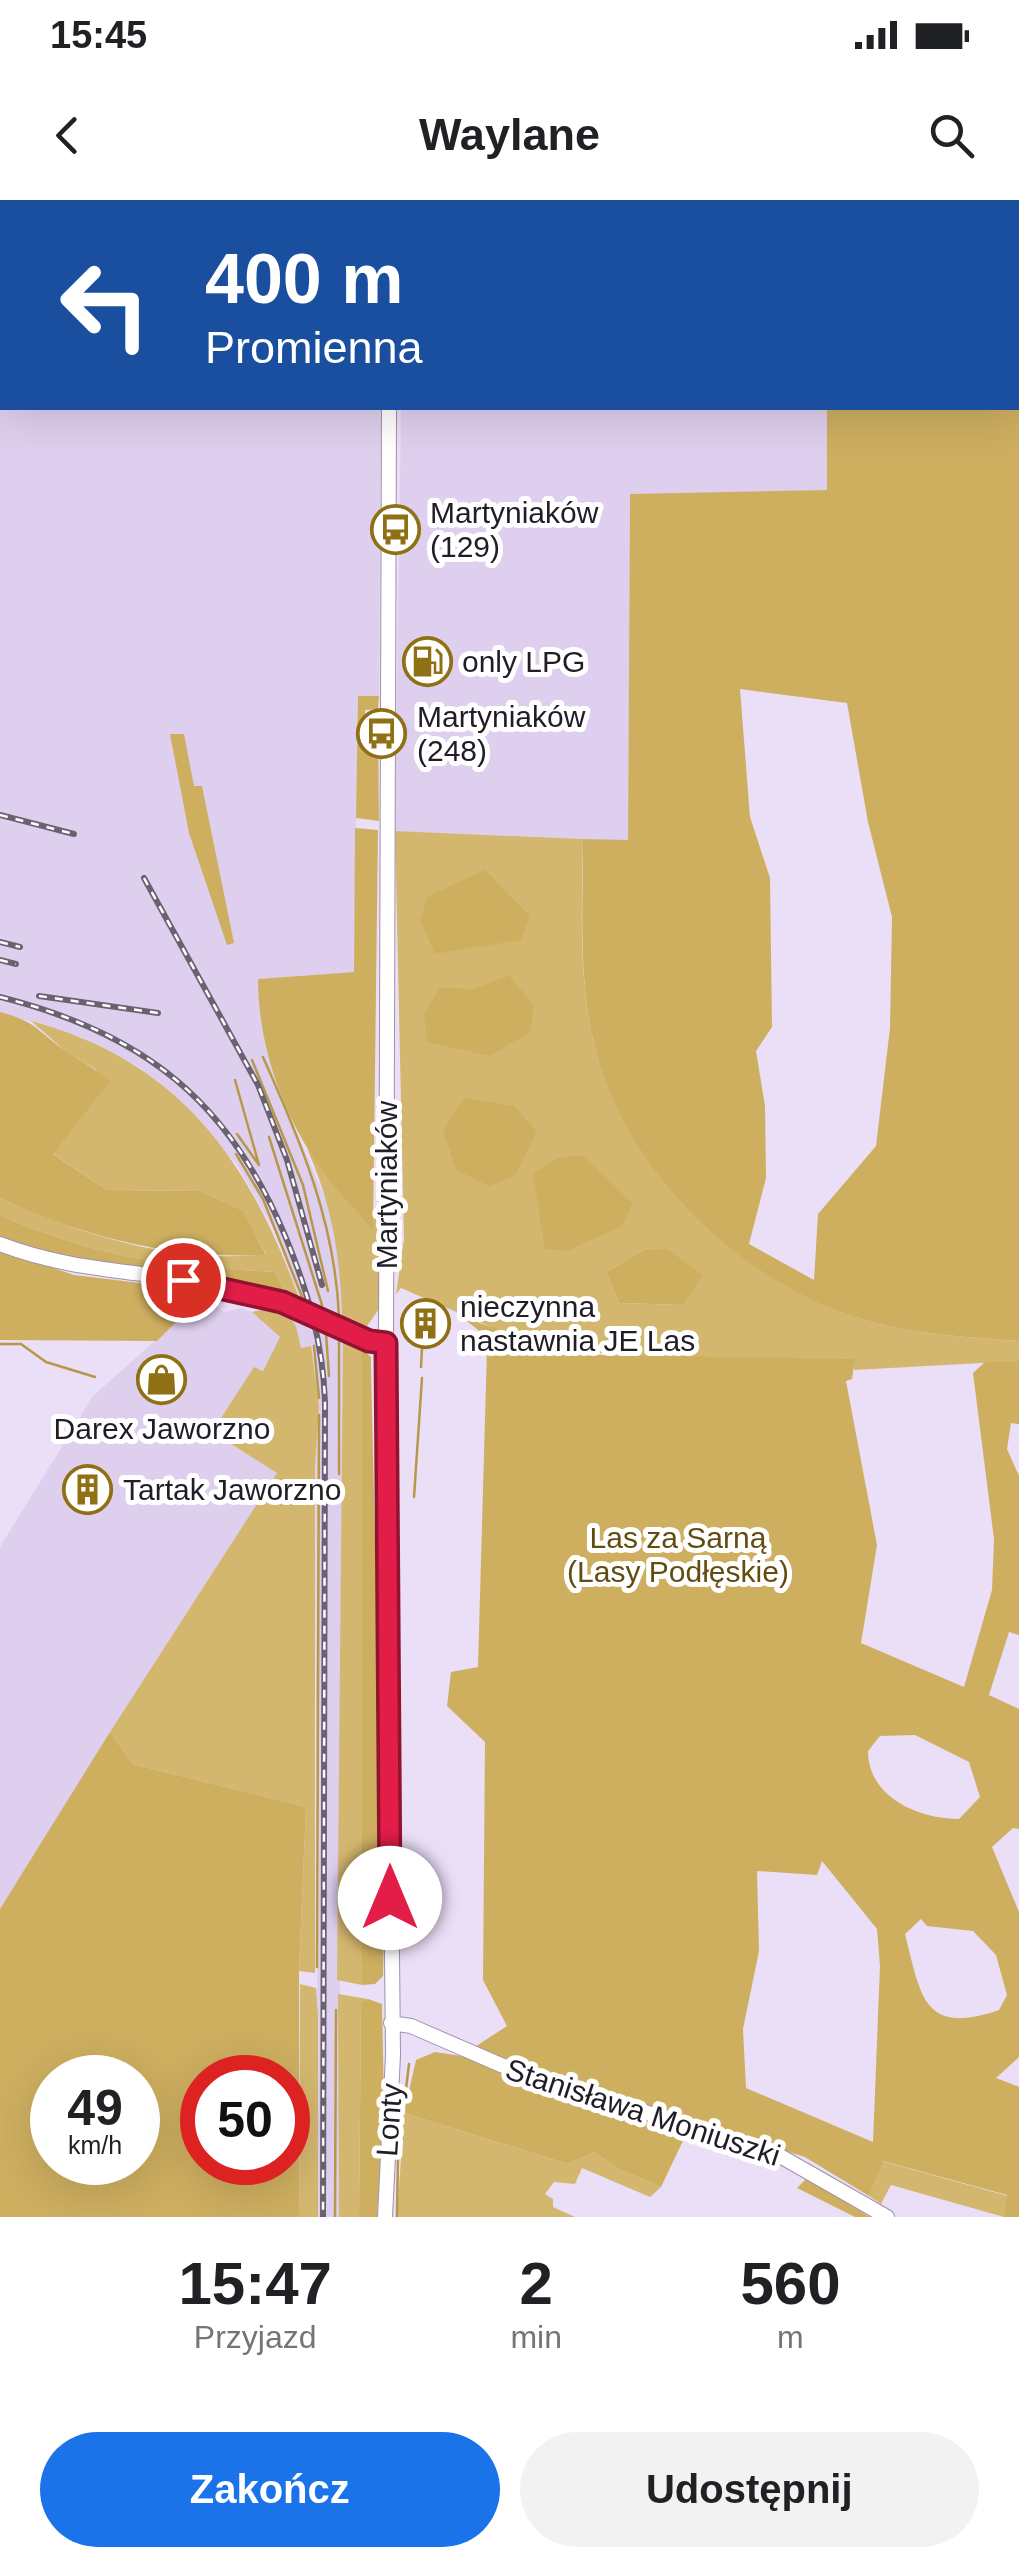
<!DOCTYPE html>
<html lang="pl">
<head>
<meta charset="utf-8">
<style>
	:root { --surface:#fff; --page:#f2f2f2; --text:#202124; --muted:#757577; --accent:#1a73e8 }
	body { margin:0; font-family:Arial,sans-serif; background:var(--page); color:var(--text); height:100vh; display:flex; flex-direction:column; font-size:38px; white-space:nowrap }
	* { box-sizing:border-box; margin:0 }
	p { font-size:32px; color:var(--muted) }
	.icon { flex:none; width:55px; height:55px; fill:none; stroke:currentColor; stroke-width:2; stroke-linecap:round; stroke-linejoin:round }
	.map { position:relative; height:2017px; overflow:hidden }
	.panel { display:flex; flex-direction:column; background:var(--surface); flex:1 }
	.panel>* { flex:none }
	.banner { position:absolute; left:0px; top:0px; width:1020px; height:210px; box-shadow:0 10px 40px #0002; background:#1a4fa0; color:#fff; overflow:hidden }
	.speed { position:absolute; left:30px; top:1855px; display:flex; gap:20px; font-size:50px; font-weight:700; text-align:center }
	.speed>* { display:grid; place-content:center; width:130px; height:130px; border-radius:50%; background:var(--surface); box-shadow:0 10px 40px #0002; line-height:1 }
	.speed small { font-size:25px; font-weight:400 }
	.speed .limit { border:15px solid #d22; background:#fff; color:#111 }
	.pin { position:absolute; display:grid; place-items:center; width:85px; height:85px; color:#fff; margin:-42px; border:5px solid #fff; border-radius:50%; box-shadow:0 2px 10px #0007 }
	.me { position:absolute; width:110px; margin:-55px; rotate:0deg; stroke-linejoin:round; filter:drop-shadow(0 0 8px #0008) }
	.turn { display:flex; align-items:center; gap:35px; height:210px; padding:0 40px; font-size:45px }
	.turn .icon { width:130px; height:130px; stroke-width:2.5 }
	.turn b { display:block; font-size:70px; line-height:85px }
	.eta { display:flex; justify-content:space-evenly; align-items:center; height:170px; text-align:center }
	.eta b { font-size:60px; font-weight:800; line-height:70px }
	.action { display:flex; gap:20px; margin-top:auto; padding:20px 40px }
	.action a { flex:1; height:115px; border-radius:60px; background:var(--accent); color:#fff; font-size:40px; font-weight:800; line-height:115px; text-align:center }
	.action a+a { background:var(--page); color:var(--text) }
	.status { display:flex; justify-content:space-between; align-items:center; height:70px; padding:0 50px; background:var(--surface); direction:ltr }
	.status svg { height:28px; fill:currentColor }
	header { display:flex; justify-content:space-between; align-items:center; height:130px; padding:0 40px; background:var(--surface); font-size:45px; font-weight:800 }
	.map>svg:first-child { display:block }
	.built { fill:#dfcfee }
	.green { fill:#d4b76f; fill-rule:evenodd }
	.forest { fill:#ceaf60; fill-rule:evenodd }
	.lines { fill:none; stroke-linecap:round; stroke-linejoin:round }
	.stream { stroke:#b79849; stroke-width:2.5 }
	.street-casing { stroke:#9e92a9; stroke-width:11 }
	.secondary-casing { stroke:#9e92a9; stroke-width:16 }
	.street { stroke:#fff; stroke-width:9 }
	.secondary { stroke:#fff; stroke-width:14 }
	.rail-casing { stroke:#6a6271; stroke-width:6 }
	.rail { stroke:#fff; stroke-width:2.5; stroke-dasharray:8; stroke-linecap:butt }
	.route-casing { stroke:#92132f; stroke-width:25 }
	.route { stroke:#e11d48; stroke-width:18 }
	.labels { text-anchor:middle; dominant-baseline:central; stroke-width:10; stroke-linejoin:round; paint-order:stroke }
	.poi-label { font-size:30px; fill:#211c25; stroke:#fff; text-anchor:start }
	.street-label { font-size:30px; fill:#211c25; stroke:#fff }
	.park-label { font-size:30px; fill:#624c0e; stroke:#fff }
</style>
</head>
<body>
<div class="status"><b>15:45</b><svg viewBox="0 0 49 12"><path d="M0 12V9h3v3zM5 12V6h3v6zM10 12V3h3v9zM15 12V0h3v12zM26 1h20v11H26zM47 4h2v5h-2z"/></svg></div>
<header><svg class="icon" aria-label="back" viewBox="0 0 24 24"><path d="M15 5l-7 7 7 7"/></svg>Waylane<svg class="icon" aria-label="search" viewBox="0 0 24 24"><circle cx="10" cy="10" r="6"/><path d="M15 15l6 6"/></svg></header>
<div class="map">
<svg width="1019" height="2017" viewBox="0 0 1019 2017">
	<rect width="100%" height="100%" fill="#ebdef7"/>
	<path class="built" d="M0,0H380L2,2V208H381L379,496H358L354,772L258,779L286,907L327,1003L340,1064L342,1121L300,1101L276,1033L236,963L141,868L81,837L0,812Z
		M401,208H827V290L630,295L628,641L395,631Z
		M210,1101L224,1112L241,1108L252,1112L303,1155L310,1146L301,1148L287,1113L343,1137L339,2017H318L315,1213L0,1709V1347L93,1196L175,1123Z"/>
	<path class="green" d="M395,631L583,639C582,707 578,777 594,844C623,966 749,1087 868,1121C917,1135 968,1137 1019,1141V1161L854,1170V1159L649,1158L564,1149L498,1130L401,1088L396,1094L404,1039ZM644,1050L702,1075L682,1105L619,1103L606,1072Z
		M31,821C181,861 251,963 300,1101L286,1094L275,1072C166,1066 101,1059 0,1015V998C83,1035 174,1065 266,1054L242,1011L200,991L107,990L52,953L97,870L64,850Z
		M307,949L372,1029L373,1010L381,1011L379,1109L367,1126L342,1121C341,1061 332,1003 307,949Z
		M261,1110L287,1113L296,1126L301,1148L311,1146L319,1206L315,1267V1773L299,1771L306,1607L133,1564L110,1532L277,1273L212,1232L254,1167L263,1171L280,1137L252,1112Z
		M343,1137L362,1149V1785L337,1780Z
		M300,1784L316,1788L318,1816V2017H299Z
		M338,1794L368,1799L361,1804L359,2017H339Z
		M404,1913L568,1964L594,1952L619,1969L661,1987L650,1997L582,1968L575,1984L554,1982L545,1994L553,1999V2007L575,2017H397Z
		M882,1961L1008,1996L1004,2017L891,1985L881,2004L869,1996Z"/>
	<path class="forest" d="M828,0H1019V1141C968,1137 917,1135 868,1121C744,1086 624,971 594,844C578,777 583,707 583,639L628,640L630,294L827,290V208H1018V2ZM740,489L847,503L868,622L892,717L890,828L876,946L818,1014L814,1080L749,1044L766,978L765,906L756,851L772,827L770,678L750,617Z
		M358,496H379L378,509L365,510L366,523H378L379,621L356,618Z
		M170,534H184L194,586H202L234,743L227,745L189,633Z
		M355,628L378,630L373,1031C359,1012 341,996 327,977C285,922 258,848 258,779L354,772Z
		M485,670L530,716L521,740L435,754L420,720L428,696Z
		M509,775L534,806L530,832L490,856L427,842L424,813L440,788L475,789Z
		M0,812C35,821 35,829 63,849C79,860 95,868 110,881L53,954L107,990L200,991L243,1011L266,1055C171,1059 86,1038 0,998Z
		M464,898L514,906L537,932L515,976L489,986L456,970L443,930Z
		M583,955L633,1004L622,1026L567,1051L545,1049L533,974L558,958Z
		M0,1015C101,1059 166,1066 275,1072L286,1094C192,1070 90,1076 0,1037Z
		M667,1049L703,1075L683,1105L619,1103L606,1072L644,1050Z
		M0,1050L74,1075L206,1091L210,1101L175,1123L157,1141L0,1140Z
		M462,1117L533,1141L601,1155L855,1159L852,1179L846,1181L877,1345L861,1443L964,1487L992,1390L994,1339L973,1173L985,1162L1019,1161V1224L1011,1223L1007,1249L1019,1276V1435L1009,1432L989,1495L1019,1509V1629L1013,1628L992,1647L1019,1712V1857L996,1878L1019,1887V2017H1004L1007,1995L883,1961L869,1996L805,1957L692,1922L661,1987L619,1969L594,1952L568,1964L404,1913L416,1860L435,1852L461,1856L507,1826L483,1780L485,1542L447,1506L451,1472L478,1467L487,1148L483,1134ZM915,1535L969,1562L980,1597L959,1619C918,1619 868,1597 868,1551L880,1536ZM822,1661L877,1729L880,1766L873,1942L746,1888L743,1829L759,1751L757,1671L817,1675ZM921,1719L927,1726L973,1731L996,1755L1007,1795L999,1810C923,1836 921,1797 905,1734Z
		M362,1149L371,1157V1166L384,1726L383,1776L375,1784L362,1785Z
		M110,1532L133,1564L306,1607L299,1771V2017H0V1709ZM52,1878H138V1962H52ZM202,1878H288V1962H202Z
		M368,1799L382,1804L384,1901L377,2017H359L361,1803Z
		M807,1978L870,2017H855L797,1988Z"/>
	<g class="lines">
		<path class="stream" d="M986,0L990,2
			M1018,20L1019,21
			M263,857C301,943 335,1021 339,1117
			M252,860L303,985L328,1091
			M235,880L259,965L237,934
			M269,937L322,1105
			M236,954L263,999L303,1099
			M326,1133L329,1176
			M339,1142V1274
			M0,1144H21L46,1162L95,1177
			M314,1146L319,1198
			M421,1167L422,1149
			M414,1297L422,1178
			M317,1767L319,1215
			M335,2017L336,1810
			M397,2017L398,1955L409,1864"/>
		<defs>
			<path id="street" d="M625,0L626,2"/>
			<path id="secondary" d="M391,2V0
				M0,1044C82,1076 166,1070 249,1092C291,1103 350,1141 386,1143
				M391,1823L411,1826L501,1865L780,1956L887,2017
				M385,2017L393,1855L386,1143L389,208"/>
		</defs>
		<use href="#street" class="street-casing"/>
		<use href="#secondary" class="secondary-casing"/>
		<use href="#street" class="street"/>
		<use href="#secondary" class="secondary"/>
		<defs>
			<path id="rail" d="M0,615L74,634
				M144,678L258,885L287,960L322,1085
				M0,742L20,747
				M0,760L16,764
				M39,796L158,813
				M0,797C143,833 229,900 286,1038C308,1092 323,1143 325,1202L323,2017"/>
		</defs>
		<use href="#rail" class="rail-casing"/>
		<use href="#rail" class="rail"/>
	</g>
	<g class="lines">
		<defs>
			<path id="route" d="M183,1080L282,1102L369,1141L386,1143L390,1698"/>
		</defs>
		<use href="#route" class="route-casing"/>
		<use href="#route" class="route"/>
	</g>
	<defs>
		<symbol id="bus-ring" viewBox="-11 -11 22 22"><circle r="9.5" fill="#fff" stroke="#8f7015" stroke-width="1.5"/><path d="M-5-6H5V4H4V6H2V4H-2V6H-4V4H-5ZM-3.5-4V0h7V-4ZM-3.5 1.2v1.5H-2V1.2ZM2 1.2v1.5H3.5V1.2Z" fill="#8f7015"/></symbol>
		<symbol id="fuel-ring" viewBox="-11 -11 22 22"><circle r="9.5" fill="#fff" stroke="#8f7015" stroke-width="1.5"/><path d="M-5.5-6h7V0h2V4h1.3V-2.5L3-4.5l.8-.8L6-3V5H2.5V1h-1V6h-7ZM-4.2-4.7v3.2H.2V-4.7Z" fill="#8f7015"/></symbol>
		<symbol id="building-ring" viewBox="-11 -11 22 22"><circle r="9.5" fill="#fff" stroke="#8f7015" stroke-width="1.5"/><path d="M-4-6H4V6H1V3H-1V6H-4ZM-2.5-4.3h1.7v1.8h-1.7ZM.8-4.3h1.7v1.8H.8ZM-2.5-1h1.7V.8h-1.7ZM.8-1h1.7V.8H.8Z" fill="#8f7015"/></symbol>
		<symbol id="shop-ring" viewBox="-11 -11 22 22"><circle r="9.5" fill="#fff" stroke="#8f7015" stroke-width="1.5"/><path d="M-5-2.5h2.3a2.7 3.5 0 0 1 5.4 0H5L5.5 6h-11ZM-1.5-2.5h3a1.5 2.3 0 0 0-3 0Z" fill="#8f7015"/></symbol>
	</defs>
	<g fill-rule="evenodd">
		<use href="#bus-ring" x="368" y="302" width="55" height="55"/>
		<use href="#fuel-ring" x="400" y="434" width="55" height="55"/>
		<use href="#bus-ring" x="354" y="506" width="55" height="55"/>
		<use href="#building-ring" x="398" y="1096" width="55" height="55"/>
		<use href="#shop-ring" x="134" y="1152" width="55" height="55"/>
		<use href="#building-ring" x="60" y="1262" width="55" height="55"/>
	</g>
	<g class="labels">
		<g class="poi-label">
			<text x="430" y="312">Martyniaków<tspan x="430" dy="34">(129)</tspan></text>
			<text x="462" y="461">only LPG</text>
			<text x="417" y="516">Martyniaków<tspan x="417" dy="34">(248)</tspan></text>
			<text x="460" y="1106">nieczynna<tspan x="460" dy="34">nastawnia JE Las</tspan></text>
			<text x="162" y="1228" text-anchor="middle">Darex Jaworzno</text>
			<text x="123" y="1289">Tartak Jaworzno</text>
		</g>
		<g class="street-label">
			<text transform="translate(386 985) rotate(-90)">Martyniaków</text>
			<text transform="translate(643 1912) rotate(18)">Stanisława Moniuszki</text>
			<text transform="translate(389 1920) rotate(-86)">Lonty</text>
		</g>
		<g class="park-label">
			<text x="678" y="1337">Las za Sarną<tspan x="678" dy="34">(Lasy Podłęskie)</tspan></text>
		</g>
	</g>
</svg>
<div class="speed"><div>49<small>km/h</small></div><div class="limit">50</div></div>
<div class="pin" style="left:183px;top:1080px;background:#d93025"><svg class="icon" aria-label="arrive" viewBox="0 0 24 24"><path d="M6 21V4h12l-3 4 3 4H6"/></svg></div>
<svg class="me" style="left:390px;top:1698px" viewBox="-20 -20 40 40"><circle r="19" fill="#fff"/><path d="M0-13L10 11 0 6-10 11z" fill="#e11d48"/></svg>
<div class="banner">
<div class="turn"><svg class="icon" aria-label="left" viewBox="0 0 24 24"><path d="M17 20v-9H6M10 6l-5 5 5 5"/></svg><div><b>400 m</b>Promienna</div></div>
</div>
</div>
<section class="panel">
<div class="eta">
<div><b>15:47</b><p>Przyjazd</p></div>
<div><b>2</b><p>min</p></div>
<div><b>560</b><p>m</p></div>
</div>
<div class="action"><a>Zakończ</a><a>Udostępnij</a></div>
</section>
</body>
</html>
